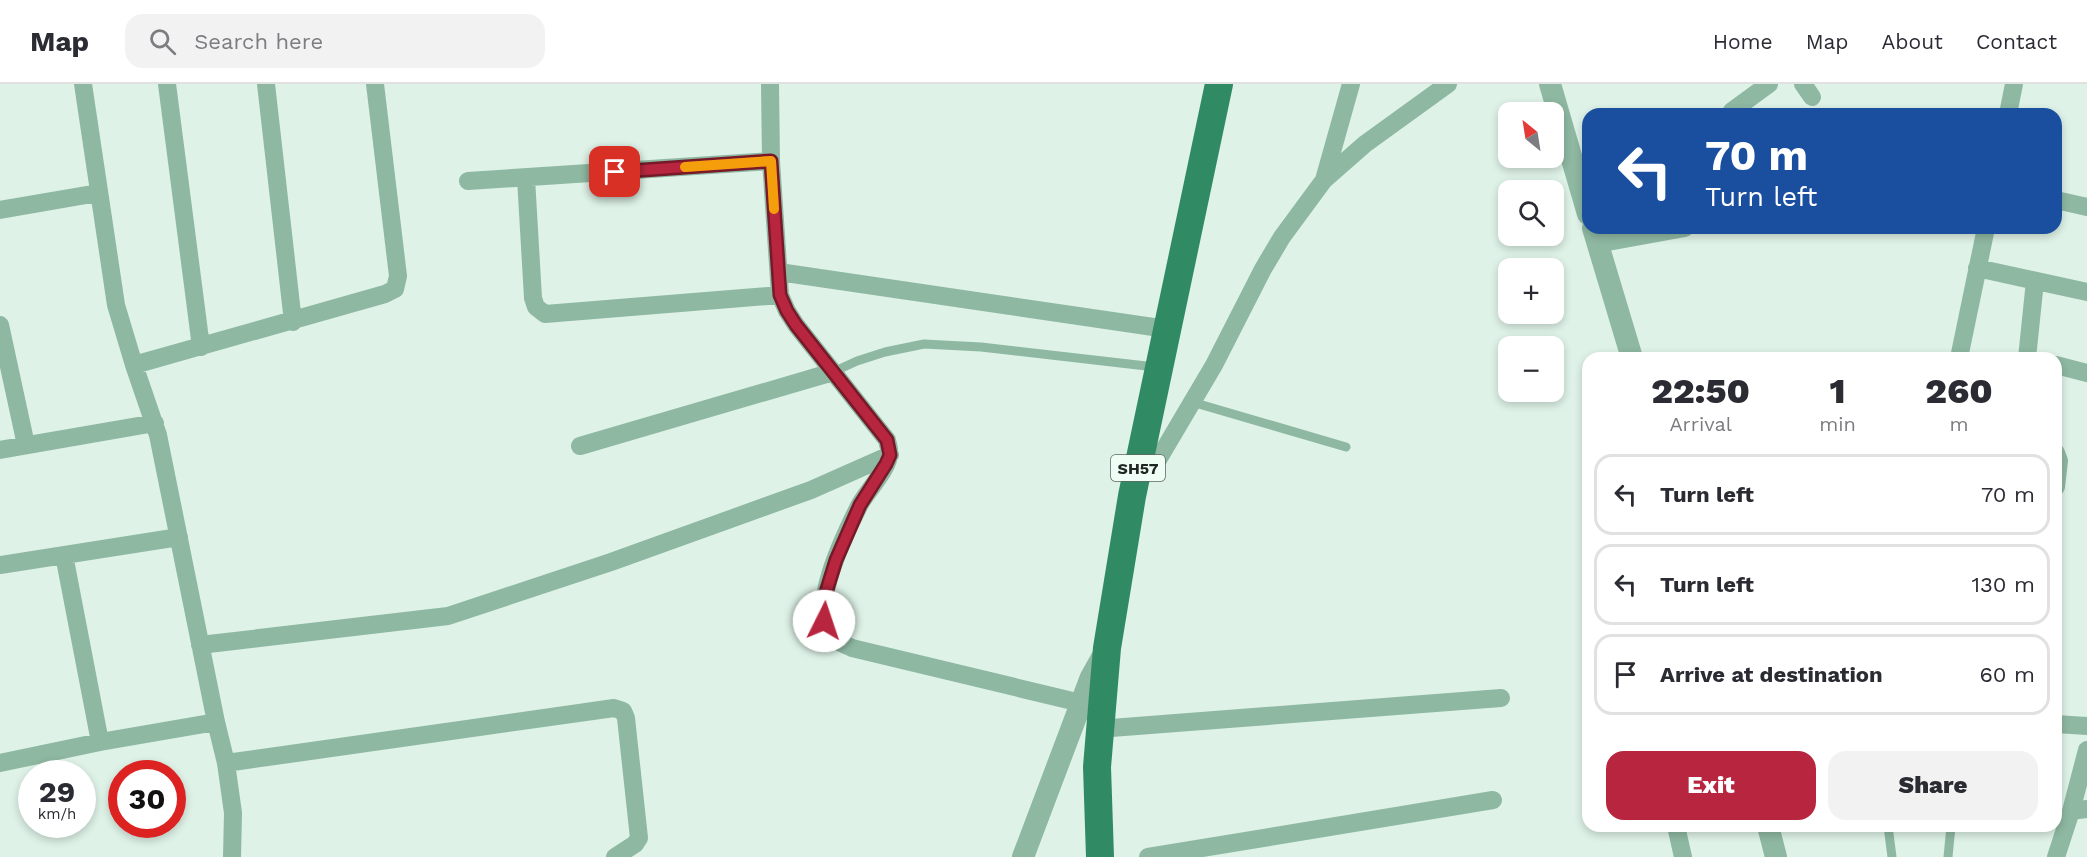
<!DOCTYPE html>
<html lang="en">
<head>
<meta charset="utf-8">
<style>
	:root { --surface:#fff; --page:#f2f2f3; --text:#2b2b33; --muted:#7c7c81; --line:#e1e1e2; --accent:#b7263e }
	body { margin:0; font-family:"Work Sans",sans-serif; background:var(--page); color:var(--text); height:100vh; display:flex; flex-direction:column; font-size:22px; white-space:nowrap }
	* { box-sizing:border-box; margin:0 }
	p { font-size:20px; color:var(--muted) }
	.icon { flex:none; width:33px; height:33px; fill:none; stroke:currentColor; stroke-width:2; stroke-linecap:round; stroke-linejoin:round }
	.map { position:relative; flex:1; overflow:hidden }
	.drawer { position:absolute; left:1582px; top:268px; width:480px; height:480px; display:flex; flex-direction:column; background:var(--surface); border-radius:18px; box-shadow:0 3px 9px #0003 }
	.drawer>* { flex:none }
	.top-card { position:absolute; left:1582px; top:24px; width:480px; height:126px; border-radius:18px; box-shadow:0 3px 9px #0003; background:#1a4fa0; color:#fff; overflow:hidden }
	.needle { width:39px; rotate:330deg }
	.buttons { position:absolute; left:1498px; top:18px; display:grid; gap:12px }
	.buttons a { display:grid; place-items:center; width:66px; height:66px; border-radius:12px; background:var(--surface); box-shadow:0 3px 9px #0003; font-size:30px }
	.speed { position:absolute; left:18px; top:676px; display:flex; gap:12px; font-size:30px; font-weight:700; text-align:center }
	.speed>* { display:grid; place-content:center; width:78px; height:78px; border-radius:50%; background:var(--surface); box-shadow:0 3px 9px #0003; line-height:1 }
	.speed small { font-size:15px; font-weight:400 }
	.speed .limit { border:9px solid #d22; background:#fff; color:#111 }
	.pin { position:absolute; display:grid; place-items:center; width:51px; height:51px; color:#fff; margin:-26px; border-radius:12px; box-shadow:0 3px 9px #0006 }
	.me { position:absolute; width:66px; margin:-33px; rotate:4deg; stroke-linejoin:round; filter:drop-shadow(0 0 4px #0008) }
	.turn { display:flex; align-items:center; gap:21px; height:126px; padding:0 24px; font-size:27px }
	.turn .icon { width:78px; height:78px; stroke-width:2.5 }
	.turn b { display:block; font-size:42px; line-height:51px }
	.eta { display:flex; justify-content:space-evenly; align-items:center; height:102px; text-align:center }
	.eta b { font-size:36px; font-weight:800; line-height:42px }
	.action { display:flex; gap:12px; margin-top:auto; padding:12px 24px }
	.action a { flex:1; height:69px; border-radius:18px; background:var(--accent); color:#fff; font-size:24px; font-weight:800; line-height:69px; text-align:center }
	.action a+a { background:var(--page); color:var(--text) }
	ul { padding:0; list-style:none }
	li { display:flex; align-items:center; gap:18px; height:81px; margin:0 12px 9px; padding:0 12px; border:3px solid var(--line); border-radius:18px }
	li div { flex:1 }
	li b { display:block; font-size:22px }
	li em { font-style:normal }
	header { display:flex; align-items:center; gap:36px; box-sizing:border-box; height:84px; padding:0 30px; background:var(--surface); border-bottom:2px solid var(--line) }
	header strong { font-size:28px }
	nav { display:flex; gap:33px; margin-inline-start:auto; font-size:21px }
	.search { width:420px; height:54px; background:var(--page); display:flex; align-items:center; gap:15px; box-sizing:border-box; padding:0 21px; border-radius:18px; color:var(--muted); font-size:22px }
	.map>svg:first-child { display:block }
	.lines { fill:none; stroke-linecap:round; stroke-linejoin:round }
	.service { stroke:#8eb8a2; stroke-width:9 }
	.minor { stroke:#8eb8a2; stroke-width:18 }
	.tertiary { stroke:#8eb8a2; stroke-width:22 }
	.primary { stroke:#308b64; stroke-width:28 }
	.route-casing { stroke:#771928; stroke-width:15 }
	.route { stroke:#b7263e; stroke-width:10 }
	.slow { stroke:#f59e0b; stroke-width:10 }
	.labels { text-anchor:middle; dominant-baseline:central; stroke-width:6; stroke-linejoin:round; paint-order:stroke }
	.shield { fill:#eefef5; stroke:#5d6761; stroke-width:1.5 }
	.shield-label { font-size:16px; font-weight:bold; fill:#1f2622 }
</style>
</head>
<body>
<header>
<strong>Map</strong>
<div class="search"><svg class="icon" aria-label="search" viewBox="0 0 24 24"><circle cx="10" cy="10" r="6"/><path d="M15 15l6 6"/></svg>Search here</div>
<nav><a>Home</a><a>Map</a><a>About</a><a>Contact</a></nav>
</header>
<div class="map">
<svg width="2087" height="773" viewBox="0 0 2087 773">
	<rect width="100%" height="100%" fill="#def2e7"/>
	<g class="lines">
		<path class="service" d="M833,288L857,277L885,268L924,260L981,263L1155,283
			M1192,318L1346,363
			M1888,742L1892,773
			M1948,773L1951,742"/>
		<path class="minor" d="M83,0L116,221L134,281L158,351L216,638L226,679L233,729L232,773
			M167,0L201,263
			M266,0L293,238
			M770,0L771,77L780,211L787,227L796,241L887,356C888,361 890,366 889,370C889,385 866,408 859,422C845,450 807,526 832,553C836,558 846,561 852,564L1081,619
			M1803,0L1812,13
			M1730,30L1732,27L1769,0
			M2008,30L2014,0
			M526,94L533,214L536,223L545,230L780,211
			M1324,96L1351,0
			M468,97L771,77
			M2056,116L2087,123
			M0,126L98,109
			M1597,160L1685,144
			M1977,184L2087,208
			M779,188L1167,245
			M0,241L26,361
			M1959,274L1986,144
			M2027,274L2035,197
			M134,281L385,210L395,205L398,192L375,0
			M2056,281L2087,289
			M580,362L833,288
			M0,366L155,339
			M2056,369L2059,377L2056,403
			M1152,386L1214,281L1263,185L1282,153L1324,96L1365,60L1448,0
			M64,471L100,658
			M0,481L179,453
			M200,561L448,532L611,478L811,406L890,371
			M2056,640L2087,642
			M1111,644L1501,614
			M0,679L100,658L216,638
			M226,679L614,624L623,627L626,634L639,754L635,760L615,773
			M2071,727L2087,666
			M1676,742L1683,773
			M1148,773L1493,716
			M2056,773L2071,727L2087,725"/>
		<path class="tertiary" d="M1550,0L1588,130
			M1593,144L1632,274
			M1768,742L1776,773
			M1023,773L1091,593L1105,568"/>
		<path class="primary" d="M1100,773L1097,683L1107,564L1132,412L1219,0"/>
	</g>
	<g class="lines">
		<defs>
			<path id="route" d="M615,88L771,77L780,211L787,227L796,241L887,356L890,371L886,380L860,421L836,476L824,515V537"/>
		</defs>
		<use href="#route" class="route-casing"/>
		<use href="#route" class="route"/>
		<path class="slow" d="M685,83L771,77L774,125"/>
	</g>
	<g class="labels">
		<rect class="shield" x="1111" y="371" width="54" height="26" rx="4.5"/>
		<g class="shield-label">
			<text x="1138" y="384">SH57</text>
		</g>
	</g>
</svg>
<div class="buttons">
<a><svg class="needle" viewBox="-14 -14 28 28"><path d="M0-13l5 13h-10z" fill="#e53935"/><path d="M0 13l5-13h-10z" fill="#7c7c81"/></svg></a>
<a><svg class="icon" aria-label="search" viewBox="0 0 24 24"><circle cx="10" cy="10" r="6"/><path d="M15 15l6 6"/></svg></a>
<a>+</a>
<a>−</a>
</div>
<div class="speed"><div>29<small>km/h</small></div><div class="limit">30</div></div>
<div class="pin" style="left:615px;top:88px;background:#d93025"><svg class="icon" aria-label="arrive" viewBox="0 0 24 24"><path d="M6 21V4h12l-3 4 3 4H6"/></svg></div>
<svg class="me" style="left:824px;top:537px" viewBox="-20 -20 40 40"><circle r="19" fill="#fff"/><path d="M0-13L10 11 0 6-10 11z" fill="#b7263e"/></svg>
<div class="top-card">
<div class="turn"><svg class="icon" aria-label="left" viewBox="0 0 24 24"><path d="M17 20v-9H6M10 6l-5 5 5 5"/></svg><div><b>70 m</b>Turn left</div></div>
</div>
<section class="drawer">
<div class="eta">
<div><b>22:50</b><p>Arrival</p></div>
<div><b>1</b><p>min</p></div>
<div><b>260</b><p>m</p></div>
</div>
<ul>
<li><svg class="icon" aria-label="left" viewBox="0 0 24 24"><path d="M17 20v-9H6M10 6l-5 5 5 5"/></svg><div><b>Turn left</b></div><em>70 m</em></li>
<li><svg class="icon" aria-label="left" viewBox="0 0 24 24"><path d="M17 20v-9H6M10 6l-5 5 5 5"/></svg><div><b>Turn left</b></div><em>130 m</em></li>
<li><svg class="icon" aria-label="arrive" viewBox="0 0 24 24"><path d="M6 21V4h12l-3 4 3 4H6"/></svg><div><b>Arrive at destination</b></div><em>60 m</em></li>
</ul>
<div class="action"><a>Exit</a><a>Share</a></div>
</section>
</div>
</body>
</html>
